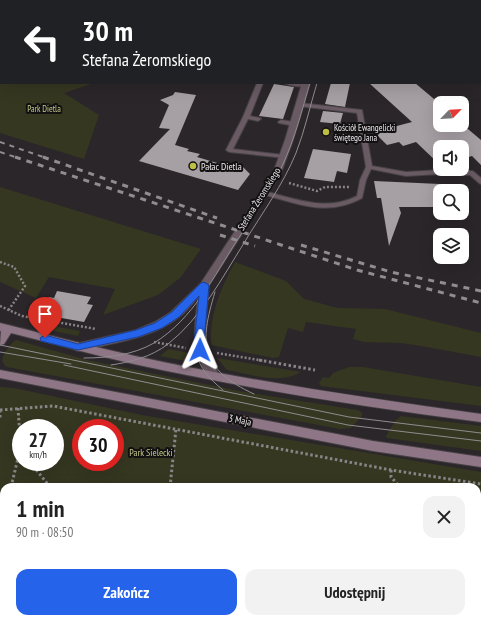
<!DOCTYPE html>
<html lang="pl">
<head>
<meta charset="utf-8">
<style>
	:root { --surface:#fff; --page:#f2f2f2; --text:#222; --muted:#767676; --accent:#2563eb }
	body { margin:0; font-family:"PT Sans Narrow",sans-serif; background:var(--page); color:var(--text); height:100vh; display:flex; flex-direction:column; font-size:15px; white-space:nowrap }
	* { box-sizing:border-box; margin:0 }
	p { font-size:13px; color:var(--muted) }
	.icon { flex:none; width:22px; height:22px; fill:none; stroke:currentColor; stroke-width:2; stroke-linecap:round; stroke-linejoin:round }
	.map { position:relative; flex:1; overflow:hidden }
	.sheet { position:absolute; left:0px; top:483px; width:481px; height:140px; display:flex; flex-direction:column; background:var(--surface); border-radius:12px 12px 0 0; box-shadow:0 4px 16px #0002 }
	.sheet>* { flex:none }
	.banner { position:absolute; left:0px; top:0px; width:481px; height:84px; box-shadow:0 4px 16px #0002; background:#202124; color:#fff; overflow:hidden }
	.needle { width:26px; rotate:65deg }
	.fabs { position:absolute; left:433px; top:96px; display:grid; gap:8px }
	.fabs a { display:grid; place-items:center; width:36px; height:36px; border-radius:8px; background:var(--surface); box-shadow:0 4px 16px #0002; font-size:20px }
	.speed { position:absolute; left:12px; top:419px; display:flex; gap:8px; font-size:20px; font-weight:700; text-align:center }
	.speed>* { display:grid; place-content:center; width:52px; height:52px; border-radius:50%; background:var(--surface); box-shadow:0 4px 16px #0002; line-height:1 }
	.speed small { font-size:10px; font-weight:400 }
	.speed .limit { border:6px solid #d22; background:#fff; color:#111 }
	.pin { position:absolute; display:grid; place-items:center; width:34px; height:34px; color:#fff; margin:-41px -17px; border-radius:50% 50% 50% 0; rotate:-45deg; box-shadow:0 0 4px #0007 }
	.pin .icon { rotate:45deg }
	.me { position:absolute; width:44px; margin:-22px; rotate:1deg; stroke-linejoin:round; filter:drop-shadow(0 0 3px #0008) }
	.turn { display:flex; align-items:center; gap:14px; height:84px; padding:0 16px; font-size:18px }
	.turn .icon { width:52px; height:52px; stroke-width:2.5 }
	.turn b { display:block; font-size:28px; line-height:34px }
	.round { display:grid; place-items:center; flex:none; width:42px; height:42px; border-radius:12px; background:var(--page) }
	.summary { display:flex; align-items:center; justify-content:space-between; height:68px; padding:0 16px }
	h1 { font-size:24px; font-weight:600; line-height:30px }
	.primary-button { display:flex; gap:8px; margin-top:auto; padding:8px 16px }
	.primary-button a { flex:1; height:46px; border-radius:12px; background:var(--accent); color:#fff; font-size:16px; font-weight:600; line-height:46px; text-align:center }
	.primary-button a+a { background:var(--page); color:var(--text) }
	.map>svg:first-child { display:block }
	.green { fill:#363721; fill-rule:evenodd }
	.building { fill:#a69fa4 }
	.lines { fill:none; stroke-linecap:round; stroke-linejoin:round }
	.lane-casing { stroke:#464144; stroke-width:2 }
	.street-casing { stroke:#464144; stroke-width:2 }
	.secondary-casing { stroke:#464144; stroke-width:2 }
	.path-far2 { stroke:#898487; stroke-width:2; stroke-dasharray:1.5 1.5; stroke-linecap:butt }
	.path-far1 { stroke:#898487; stroke-width:2.5; stroke-dasharray:2 2; stroke-linecap:butt }
	.path { stroke:#898487; stroke-width:3; stroke-dasharray:2.5 2.5; stroke-linecap:butt }
	.lane { fill:#695a64; fill-rule:evenodd }
	.street { fill:#695a64; fill-rule:evenodd }
	.secondary { fill:#8e7686; fill-rule:evenodd }
	.tram { stroke:#908c8f; stroke-width:1 }
	.rail-far1 { stroke:#908c8f; stroke-width:2; stroke-dasharray:5 5; stroke-linecap:butt }
	.rail { stroke:#908c8f; stroke-width:3; stroke-dasharray:6 6; stroke-linecap:butt }
	.route { fill:#2563eb; stroke:#184099 }
	.poi-dot { fill:#bcbf44; stroke:#121011; stroke-width:1.5 }
	.labels { text-anchor:middle; dominant-baseline:central; stroke-width:4; stroke-linejoin:round; paint-order:stroke }
	.far-park-label { font-size:9px; fill:#c6ca8a; stroke:#121011 }
	.far-poi-label { font-size:9px; fill:#ebe7ea; stroke:#121011; text-anchor:start }
	.poi-label { font-size:10px; fill:#ebe7ea; stroke:#121011; text-anchor:start }
	.street-label { font-size:10px; fill:#ebe7ea; stroke:#121011 }
	.park-label { font-size:10px; fill:#c6ca8a; stroke:#121011 }
</style>
</head>
<body>
<div class="map">
<svg width="481" height="623" viewBox="0 0 481 623">
	<rect width="100%" height="100%" fill="#2b2629"/>
	<path class="green" d="M0,0L10,1H1V83H94L64,93L99,115L84,159L0,133Z
		M41,0H320L38,1Z
		M0,187L201,249L180,278L158,295L103,315L115,289L49,277L36,298L0,282Z
		M235,262L286,281L304,299L338,308L385,309L481,333V357L421,346L401,343L364,342L353,339L356,329L306,322L303,332L288,328L279,357L273,358L211,345C210,313 220,290 235,262Z
		M36,323L80,331L78,336L39,328Z
		M16,340L87,360L239,391L358,410L362,413V416L351,428L340,429L7,367C5,365 3,364 3,362C0,356 11,343 16,340Z
		M169,349L189,353L191,362L160,356Z
		M217,358L301,372C279,385 250,374 227,370Z
		M349,367H363L481,387V406L321,386L319,383L323,377L329,378L333,373Z
		M0,387L14,388L142,415L481,472V623H0ZM21,428H55V462H21ZM81,428H115V462H81ZM4,487H477V619H4Z
		M401,416L481,426V451L387,438L386,436L395,421Z"/>
	<path class="building" d="M331,83H350L345,107L325,104Z
		M369,83H415L440,104V125L462,124L481,140V165L472,156L462,159V147H440V165L416,142L403,146L399,142L387,145L374,132L412,122Z
		M274,84L294,87L283,119L259,116Z
		M175,92L196,95L175,145L189,149L187,151L200,154L197,157L234,168L237,161L250,174L238,190L139,161L170,129L159,128L169,105L160,100L173,95Z
		M323,111L343,113L340,124L320,122Z
		M313,149L351,154L347,173L337,171L334,182L304,178Z
		M374,181L440,184V207H399L401,213L389,246L381,198H377Z
		M57,291L91,297L87,304L93,305L84,322L39,314L49,297L54,298Z"/>
	<g class="lines">
		<defs>
			<path id="lane" d="M257,83H263L250,116L260,118L261,119L258,121L248,119L233,149L284,155L286,156V158L229,152L226,150L243,117Z
				M284,83H304L309,85C303,88 290,86 284,83Z
				M300,103L362,110L372,166L406,172L440,170L472,171L474,172L481,178V184L479,183L470,175L440,174L406,176L371,169L366,180L362,198C327,217 298,204 262,194L261,193L262,192L264,191C296,199 326,212 357,196L360,180L366,167L357,113L298,106V104Z
				M281,120L294,122L297,124L294,126L279,123L278,122Z"/>
			<path id="street" d="M327,0H333V1H327Z
				M302,83H310L293,140L281,173L209,285L204,342L210,360L220,376L219,379H211C188,349 195,332 198,297C192,304 186,312 179,317C152,339 111,343 79,351L75,350L74,347L75,344L136,330L155,322L171,312L201,283L273,173L285,140Z"/>
			<path id="secondary" d="M0,323C45,334 90,346 135,356C249,381 365,398 481,414V422C365,407 249,389 134,364C93,355 52,343 11,333L4,344L0,345L1,331H0Z
				M0,370L373,441L481,457V467L373,451L0,378Z"/>
		</defs>
		<use href="#lane" class="lane-casing"/>
		<use href="#street" class="street-casing"/>
		<use href="#secondary" class="secondary-casing"/>
		<path class="path-far2" d="M109,1L112,0"/>
		<path class="path-far1" d="M289,183L317,191L325,187H350
			M0,262L14,267L25,286L8,311
			M0,306L22,316L96,329
			M154,342L186,348
			M217,353L265,361"/>
		<path class="path" d="M259,360L315,370
			M18,408L21,451
			M0,410L53,406L391,470L481,484
			M0,410V418
			M30,462L50,487
			M391,470V477L400,487
			M11,487L20,450
			M170,487L176,429
			M0,518L4,509
			M477,556L481,559
			M0,575L4,576
			M157,619V623
			M272,619L286,623
			M0,623L14,619"/>
		<use href="#lane" class="lane"/>
		<use href="#street" class="street"/>
		<use href="#secondary" class="secondary"/>
		<path class="tram" d="M215,292C199,344 200,369 254,394
			M201,311C190,346 193,366 223,390
			M0,345L349,417L481,433
			M0,352L71,364
			M84,358C108,358 133,355 154,343C193,319 214,276 238,239C254,215 271,191 283,164C295,138 302,110 310,83
			M64,365L348,425L481,441
			M111,365C131,362 151,357 168,344C201,318 222,278 244,243C262,213 283,185 296,153C305,130 310,106 317,83"/>
		<path class="rail-far1" d="M0,142L46,158
			M0,152L18,158"/>
		<path class="rail" d="M15,157L357,270L481,303
			M43,157L217,218
			M220,235L255,246
			M301,245L391,272L481,291"/>
	</g>
	<path class="route" d="M204,282L209,285L204,342L205,350L203,353H197L194,342L199,296L179,317L162,328L138,337L78,350L41,341L40,338L45,335L78,344L136,330L155,323L172,312L201,283Z"/>
	<g class="poi-dot">
		<circle cx="326" cy="132" r="4"/>
		<circle cx="193" cy="166" r="4"/>
	</g>
	<g class="labels">
		<g class="far-park-label">
			<text x="44" y="108">Park Dietla</text>
		</g>
		<g class="far-poi-label">
			<text x="334" y="127">Kościół Ewangelicki<tspan x="334" dy="10">świętego Jana</tspan></text>
		</g>
		<g class="poi-label">
			<text x="201" y="166">Pałac Dietla</text>
		</g>
		<g class="street-label">
			<text transform="translate(259 199) rotate(-58)">Stefana Żeromskiego</text>
			<text transform="translate(240 420) rotate(11)">3 Maja</text>
		</g>
		<g class="park-label">
			<text x="151" y="452">Park Sielecki</text>
		</g>
	</g>
</svg>
<div class="fabs">
<a><svg class="needle" viewBox="-14 -14 28 28"><path d="M0-13l5 13h-10z" fill="#e53935"/><path d="M0 13l5-13h-10z" fill="#767676"/></svg></a>
<a><svg class="icon" aria-label="sound" viewBox="0 0 24 24"><path d="M4 9h4l5-4v14l-5-4H4zM17 9q2 3 0 6"/></svg></a>
<a><svg class="icon" aria-label="search" viewBox="0 0 24 24"><circle cx="10" cy="10" r="6"/><path d="M15 15l6 6"/></svg></a>
<a><svg class="icon" aria-label="layers" viewBox="0 0 24 24"><path d="M12 4l9 5-9 5-9-5zM3 14l9 5 9-5"/></svg></a>
</div>
<div class="speed"><div>27<small>km/h</small></div><div class="limit">30</div></div>
<div class="pin" style="left:45px;top:338px;background:#d93025"><svg class="icon" aria-label="arrive" viewBox="0 0 24 24"><path d="M6 21V4h12l-3 4 3 4H6"/></svg></div>
<svg class="me" style="left:200px;top:350px" viewBox="-20 -20 40 40"><path d="M0-17L14 15 0 8-14 15z" fill="#2563eb" stroke="#fff" stroke-width="4"/></svg>
<div class="banner">
<div class="turn"><svg class="icon" aria-label="left" viewBox="0 0 24 24"><path d="M17 20v-9H6M10 6l-5 5 5 5"/></svg><div><b>30 m</b>Stefana Żeromskiego</div></div>
</div>
<section class="sheet">
<div class="summary"><div><h1>1 min</h1><p>90 m · 08:50</p></div><a class="round"><svg class="icon" aria-label="close" viewBox="0 0 24 24"><path d="M6 6l12 12M18 6L6 18"/></svg></a></div>
<div class="primary-button"><a>Zakończ</a><a>Udostępnij</a></div>
</section>
</div>
</body>
</html>
